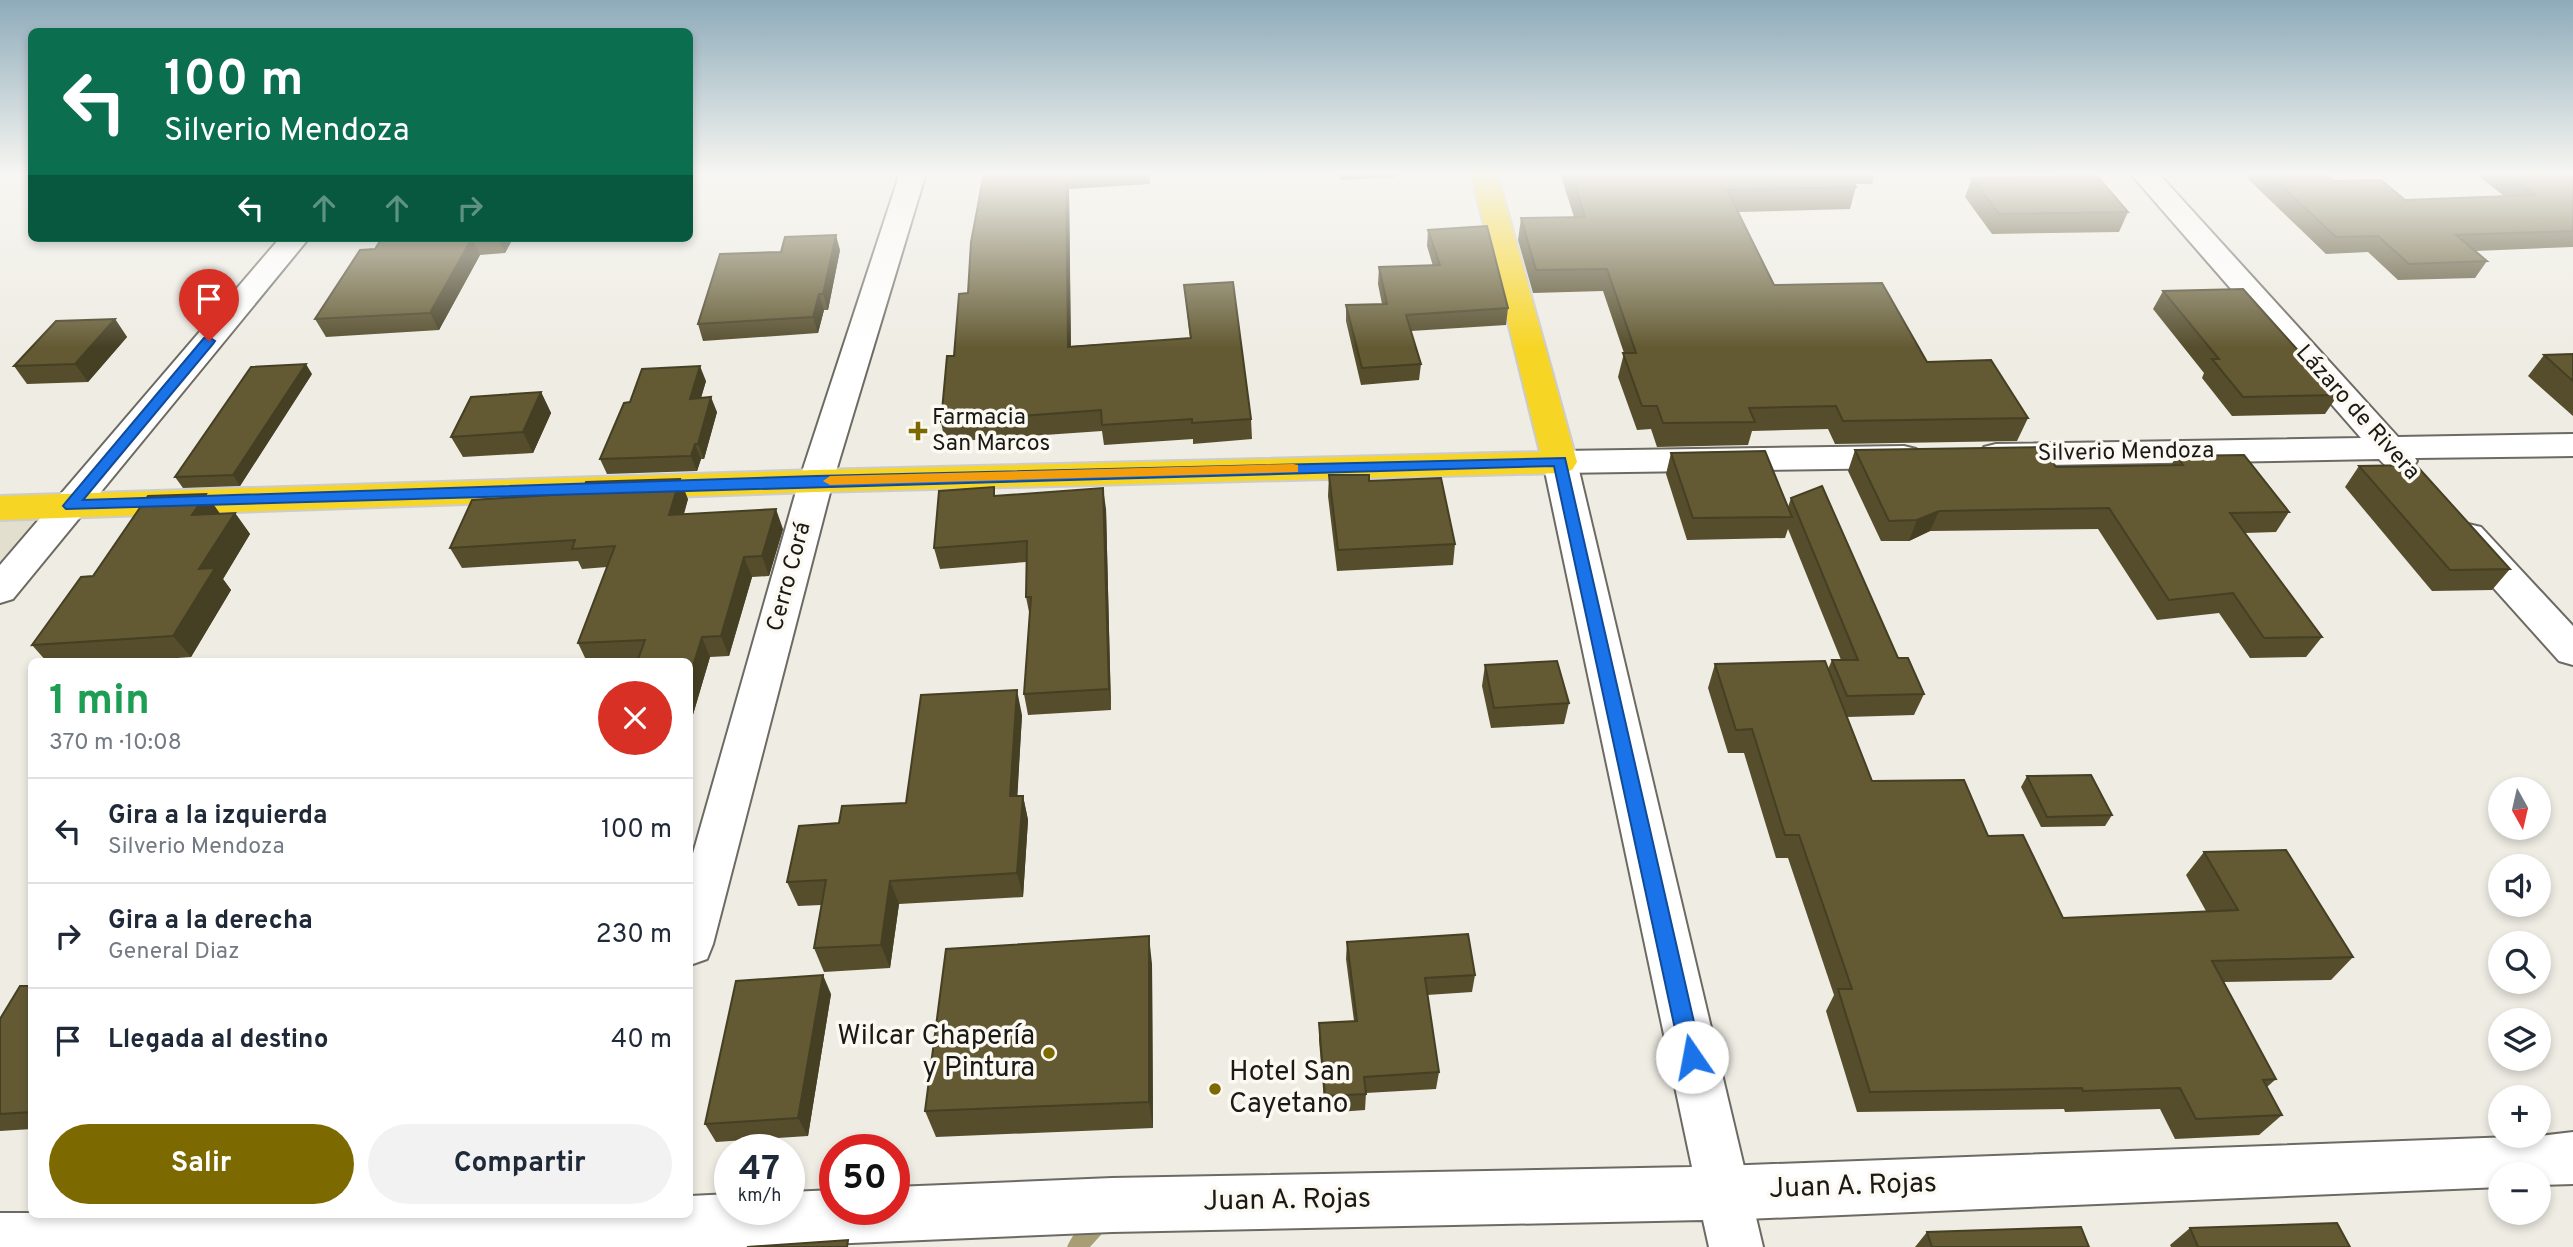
<!DOCTYPE html>
<html lang="es">
<head>
<meta charset="utf-8">
<style>
	:root { --surface:#fff; --page:#f2f2f3; --text:#1f2937; --muted:#747a83; --line:#e0e1e3; --accent:#7c6900 }
	body { margin:0; font-family:Overpass,sans-serif; background:var(--page); color:var(--text); height:100vh; display:flex; flex-direction:column; font-size:26px; white-space:nowrap }
	* { box-sizing:border-box; margin:0 }
	p { font-size:23px; color:var(--muted) }
	.icon { flex:none; width:38px; height:38px; fill:none; stroke:currentColor; stroke-width:2; stroke-linecap:round; stroke-linejoin:round }
	.map { position:relative; flex:1; overflow:hidden }
	.panel { position:absolute; left:28px; top:658px; width:665px; height:560px; display:flex; flex-direction:column; background:var(--surface); border-radius:10px; box-shadow:0 4px 10px #0003 }
	.panel>* { flex:none }
	.hud { position:absolute; left:28px; top:28px; width:665px; height:214px; border-radius:10px; box-shadow:0 4px 10px #0003; background:#0b6e4f; color:#fff; overflow:hidden }
	.needle { width:46px; rotate:172deg }
	.buttons { position:absolute; left:2488px; top:777px; display:grid; gap:14px }
	.buttons a { display:grid; place-items:center; width:63px; height:63px; border-radius:50%; background:var(--surface); box-shadow:0 4px 10px #0003; font-size:35px }
	.speed { position:absolute; left:714px; top:1134px; display:flex; gap:14px; font-size:35px; font-weight:700; text-align:center }
	.speed>* { display:grid; place-content:center; width:91px; height:91px; border-radius:50%; background:var(--surface); box-shadow:0 4px 10px #0003; line-height:1 }
	.speed small { font-size:18px; font-weight:400 }
	.speed .limit { border:10px solid #d22; background:#fff; color:#111 }
	.pin { position:absolute; display:grid; place-items:center; width:60px; height:60px; color:#fff; margin:-72px -30px; border-radius:50% 50% 50% 0; rotate:-45deg; box-shadow:0 0 7px #0007 }
	.pin .icon { rotate:45deg }
	.me { position:absolute; width:77px; margin:-38px; rotate:348deg; stroke-linejoin:round; filter:drop-shadow(0 0 5px #0008) }
	.turn { display:flex; align-items:center; gap:24px; height:147px; padding:0 21px; font-size:32px }
	.turn .icon { width:91px; height:91px; stroke-width:2.5 }
	.turn b { display:block; font-size:49px; line-height:60px }
	.lanes { display:flex; align-items:center; height:66px; padding:0 21px; background:#0003; justify-content:center; gap:35px; direction:ltr }
	.lanes .off { opacity:.35 }
	.round { display:grid; place-items:center; flex:none; width:74px; height:74px; border-radius:37px; background:var(--page) }
	.headline { display:flex; align-items:center; justify-content:space-between; height:119px; padding:0 21px }
	h1 { font-size:42px; font-weight:700; line-height:52px; color:#1e9e55 }
	.primary-button { display:flex; gap:14px; margin-top:auto; padding:14px 21px }
	.primary-button a { flex:1; height:80px; border-radius:42px; background:var(--accent); color:#fff; font-size:28px; font-weight:700; line-height:80px; text-align:center }
	.primary-button a+a { background:var(--page); color:var(--text) }
	ul { padding:0; list-style:none }
	li { display:flex; align-items:center; gap:21px; height:105px; padding:0 21px; border-top:2px solid var(--line) }
	li div { flex:1 }
	li b { display:block; font-size:26px }
	li em { font-style:normal }
	.map>svg:first-child { display:block }
	.built { fill:#e3dfcf }
	.lines { fill:none; stroke-linecap:round; stroke-linejoin:round }
	.stream { fill:#a89e76; fill-rule:evenodd }
	.street-casing { stroke:#6c6a62; stroke-width:4 }
	.secondary-casing { stroke:#6c6a62; stroke-width:4 }
	.highway-casing { stroke:#cdcccc; stroke-width:4 }
	.street { fill:#fff; fill-rule:evenodd }
	.secondary { fill:#fff; fill-rule:evenodd }
	.highway { fill:#f7d525; fill-rule:evenodd }
	.wall { fill:#554d2c }
	.shaded-wall { fill:#453f24 }
	.building { fill:#635a33; stroke:#453f24; stroke-width:2 }
	.route { fill:#1a73e8; stroke:#114b97; stroke-width:2 }
	.slow { fill:#f59e0b }
	.poi-dot { fill:#7c6900; stroke:#fbf9f1; stroke-width:2.5 }
	.labels { text-anchor:middle; dominant-baseline:central; stroke-width:7; stroke-linejoin:round; paint-order:stroke }
	.street-label { font-size:23px; fill:#1a1916; stroke:#fbf9f1 }
	.poi-label { font-size:23px; fill:#1a1916; stroke:#fbf9f1; text-anchor:start }
	.near-poi-label { font-size:28px; fill:#1a1916; stroke:#fbf9f1; text-anchor:end }
	.near-street-label { font-size:28px; fill:#1a1916; stroke:#fbf9f1 }
</style>
</head>
<body>
<div class="map">
<svg width="2573" height="1247" viewBox="0 0 2573 1247">
	<rect width="100%" height="100%" fill="#eeece3"/>
	<path class="built" d="M53,513L0,572V514Z"/>
	<g class="lines">
		<path class="stream" d="M1101,1210L1108,1213L1111,1220L1108,1227L1090,1247H1067C1072,1234 1088,1216 1101,1210Z"/>
		<defs>
			<path id="street" d="M900,173H926L833,481L713,944L707,959L690,965V864L799,481Z
				M2130,173H2158L2398,437L2573,434V456L2415,458L2417,461L2412,469C2397,473 2390,471 2379,459L1996,466L1984,463L1979,455L1984,447L1996,444L2361,438Z
				M280,238H309L13,599L0,603V565Z
				M1904,446L1916,449L1921,457L1916,465L1904,468L1560,473L1548,470L1543,462L1548,454L1560,451Z
				M2468,524L2481,527L2573,626V665L2559,661L2455,545L2450,536L2455,527Z
				M2573,1132V1184L2539,1185V1174H2501V1187L1722,1220L1703,1212L1695,1193L1703,1174L1722,1166L2539,1136Z"/>
			<path id="secondary" d="M1560,451L1572,454L1577,462L1763,1247H1709L1703,1220L1112,1232L757,1247H0V1213L690,1214V1196L730,1194V1209H789V1192L835,1190V1209H894V1187L1112,1178L1692,1167L1543,462L1548,454Z"/>
			<path id="highway" d="M1471,173H1497L1577,462L1572,470L1560,473L816,492L0,520V496L816,470L1540,452Z"/>
		</defs>
		<use href="#street" class="street-casing"/>
		<use href="#secondary" class="secondary-casing"/>
		<use href="#highway" class="highway-casing"/>
		<use href="#street" class="street"/>
		<use href="#secondary" class="secondary"/>
		<use href="#highway" class="highway"/>
	</g>
	<path class="wall" d="M984,173H1149L1150,184L1069,189L1071,346L1190,338L1184,285L1251,419L1252,439L1193,444V439L1104,445L1102,431L945,442L941,422L968,293Z
		M1339,173H1396V177L1341,180Z
		M1560,173H1875L1872,184H1855L1856,187L1850,209L1738,212L1774,285L1927,362L2028,418L2017,441L1835,444L1828,429L1752,431L1748,445L1657,447L1651,429L1637,430L1618,377L1624,353L1603,291L1533,293L1518,240L1521,218L1574,217Z
		M2247,173H2325L2333,181L2405,200L2504,196L2475,173H2573V247L2475,251L2487,261L2475,278L2398,280L2368,252L2326,254L2246,177Z
		M1972,178L2128,212L2119,232L1992,234L1965,197Z
		M1428,230L1508,308L1506,325L1411,331L1421,364L1419,380L1361,385L1346,321V305L1382,304L1378,284L1379,267L1433,266L1427,246Z
		M382,238H534L512,240L505,253L480,255L439,330L326,337L315,319L375,249Z
		M840,250L828,310H824L818,333L703,341L698,324Z
		M2163,291L2338,395L2325,414L2232,416L2202,378L2204,373L2153,309Z
		M115,319L127,337L88,382L27,384L14,366Z
		M2573,354V416L2528,376L2544,355Z
		M312,374L240,486L183,488L175,477Z
		M706,381L701,398L717,412L704,459H701L697,471L607,474L600,459L630,402Z
		M541,392L551,413L533,453L463,457L451,437Z
		M1855,450L2056,467L2171,465L2177,456L2289,512L2276,532L2245,533L2322,637L2306,657L2250,658L2219,613L2157,620L2098,529L1930,531L1909,541H1881L1848,471Z
		M1671,453L1788,507L1791,498L1898,658L1924,694L1914,715L1847,717L1872,781L1988,836L2063,918L2206,911L2186,875L2204,852L2353,957L2331,980L2224,982L2276,1079L2267,1087L2282,1115L2259,1135L2175,1139L2160,1109L2065,1112L2064,1109L1857,1112L1826,1011L1834,995L1788,858H1776L1744,753H1728L1708,688L1715,664L1828,669L1832,660H1841L1788,529L1785,538L1687,540L1666,474Z
		M2359,466L2510,569L2492,590L2432,591L2345,487Z
		M1329,475L1369,481L1455,544L1453,565L1337,571L1328,496Z
		M206,494L220,514L235,513L250,534L223,579L231,590L191,657L123,662H47L32,645L93,576Z
		M996,496L1106,509L1111,710L1028,715L1024,694L1030,617L1026,597V562L940,569L934,548Z
		M688,499L684,514L783,529L769,576L752,577L729,656L710,657L692,718H690V662L638,661L587,662L578,643L607,567L582,569L578,561L462,568L450,548Z
		M1485,665L1569,703L1564,724L1491,728L1482,686Z
		M1022,715L1017,796H1023L1028,820L1023,897L899,904L890,968L824,972L814,948L821,905L798,906L787,882L839,823L906,803Z
		M2027,776L2112,815L2105,826L2041,827L2021,787Z
		M1347,942L1475,975L1472,992L1427,995L1439,1072L1436,1089L1366,1093L1365,1110L1325,1113L1319,1040V1023L1354,1021L1346,959Z
		M1152,964L1153,1128L936,1137L925,1111Z
		M32,986V1129L0,1131V1019Z
		M831,994L808,1136L716,1142L705,1124Z
		M2190,1228L2350,1247H2171L2170,1245Z
		M1927,1232L2089,1247H1915Z"/>
	<path class="shaded-wall" d="M1067,173L1069,189L1071,367L1068,347Z
		M836,235L840,250L828,310L823,294Z
		M472,238L480,255L439,330L430,313Z
		M498,238H511L512,240L505,253Z
		M819,294L824,310L818,333L813,317Z
		M115,319L127,337L88,382L75,364Z
		M306,364L312,374L240,486L233,475Z
		M700,366L706,381L696,414L690,399Z
		M541,392L551,413L533,453L523,432Z
		M711,397L717,412L704,459L698,444Z
		M695,444L701,459L697,471L691,456Z
		M680,479L688,499L677,536L669,515Z
		M1103,488L1106,509L1111,710L1109,689Z
		M206,494L221,515H192Z
		M776,509L783,529L769,576L762,556Z
		M1939,511L1930,531L1909,541L1917,520Z
		M235,513L250,534L223,579L231,590L191,657L173,636L199,569Z
		M744,557L752,577L729,656L721,636Z
		M702,637L710,657L692,718L690,712V676Z
		M1017,690L1022,715L1016,821L1010,796Z
		M1023,796L1028,820L1023,897L1017,873Z
		M890,881L899,904L890,968L881,945Z
		M1149,936L1152,964L1153,1128L1149,1102Z
		M823,975L831,994L808,1136L798,1118Z"/>
	<path class="building" d="M984,173H1066L1068,347L1191,338L1184,285L1233,282L1251,419L1192,423V419L1102,425L1101,410L941,422L947,356H954L959,294L968,293L971,242Z
		M1571,173H1848L1856,187L1727,190L1774,285L1882,283L1927,362L1991,360L2028,418L1843,421L1836,406L1749,408L1755,422L1663,423L1657,406H1642L1623,353H1636L1607,269L1536,270L1521,218L1585,217Z
		M2268,173H2325L2333,181L2381,180L2405,200L2535,195L2506,173H2573V231L2456,235L2487,261L2409,264L2378,236L2336,237Z
		M2097,176L2128,212L1999,214L1972,178Z
		M1487,226L1508,308L1406,315L1421,364L1362,368L1346,305L1387,304L1379,267L1440,265L1428,230Z
		M836,235L823,294H819L813,317L698,324L720,254L781,252L785,237Z
		M382,238H472L430,313L315,319L360,250L375,249Z
		M2243,289L2338,395L2243,397L2212,359H2219L2163,291Z
		M115,319L75,364L14,366L56,321Z
		M2573,354V381L2544,355Z
		M306,364L233,475L175,477L251,367Z
		M700,366L690,399L711,397L698,444H695L691,456L600,459L624,403L630,402L642,369Z
		M541,392L523,432L451,437L471,397Z
		M2043,447L2056,467L2183,465L2177,456L2244,455L2289,512L2230,513L2322,637L2264,638L2233,593L2169,600L2109,508L1939,511L1917,520L1889,521L1855,450Z
		M1765,451L1792,517L1693,518L1671,453Z
		M2416,465L2510,569L2450,570L2359,466Z
		M1329,475H1369V481L1441,478L1455,544L1338,550Z
		M680,479L669,515L776,509L762,556L744,557L721,636L702,637L690,676V662H637L645,640L578,643L615,546L572,549L575,540L450,548L472,500L582,493L586,482Z
		M1822,486L1898,658H1908L1924,694L1847,696L1832,660H1858L1791,498Z
		M994,487V496L1103,488L1109,689L1024,694L1031,597H1026L1027,541L934,548L939,491Z
		M206,494L192,515L235,513L199,569L215,568L173,636L32,645L81,577L93,576L148,496Z
		M1557,661L1569,703L1494,708L1485,665Z
		M1825,661L1872,781L1964,780L1988,836L2023,835L2063,918L2238,910L2204,852L2286,850L2353,957L2212,961L2276,1079L2263,1080L2282,1115L2196,1119L2180,1088L2083,1091L2082,1088L1870,1092L1838,989H1852L1799,835H1785L1752,729L1736,730L1715,664Z
		M1017,690L1010,796H1023L1017,873L890,881L881,945L814,948L826,880L787,882L799,826L839,823L842,806L906,803L921,695Z
		M2091,775L2112,815L2047,817L2027,776Z
		M1468,934L1475,975L1425,978L1439,1072L1364,1077L1366,1094L1325,1096L1319,1023L1357,1021L1347,942Z
		M1149,936V1102L925,1111L946,949Z
		M823,975L798,1118L705,1124L736,981Z
		M20,986H32V1112L0,1114V1019Z
		M2337,1223L2350,1247H2198L2190,1228Z
		M2081,1227L2089,1247H1932L1927,1232Z
		M848,1240L847,1247H747Z"/>
	<linearGradient id="sky" x2="0" y2="1"><stop stop-color="#8eabba"/><stop offset="0.5" stop-color="#f7f6f2"/><stop offset="1" stop-color="#f7f6f2" stop-opacity="0"/></linearGradient>
	<rect width="2573" height="348" fill="url(#sky)"/>
	<path class="route" d="M209,337L215,341L213,344L83,500L816,476L1565,458L1702,1057L1699,1064L1692,1067L1684,1064L1681,1057L1554,466L66,509L63,506L66,502L204,338Z"/>
	<path class="slow" d="M1293,464L1298,465V472L830,485L823,481L830,476Z"/>
	<g class="poi-dot">
		<path d="M914.5 420.5h7v7h7v7h-7v7h-7v-7h-7v-7h7z"/>
		<circle cx="1049" cy="1053" r="7"/>
		<circle cx="1215" cy="1089" r="7"/>
	</g>
	<g class="labels">
		<g class="street-label">
			<text transform="translate(2357 413) rotate(48)">Lázaro de Rivera</text>
			<text transform="translate(2126 453) rotate(-1)">Silverio Mendoza</text>
			<text transform="translate(790 577) rotate(-75)">Cerro Corá</text>
		</g>
		<g class="poi-label">
			<text x="932" y="418">Farmacia<tspan x="932" dy="26">San Marcos</tspan></text>
		</g>
		<g class="near-poi-label">
			<text x="1035" y="1037">Wilcar Chapería<tspan x="1035" dy="32">y Pintura</tspan></text>
			<text x="1229" y="1073" text-anchor="start">Hotel San<tspan x="1229" dy="32">Cayetano</tspan></text>
		</g>
		<g class="near-street-label">
			<text transform="translate(1853 1187) rotate(-2)">Juan A. Rojas</text>
			<text transform="translate(1287 1201) rotate(-1)">Juan A. Rojas</text>
		</g>
	</g>
</svg>
<div class="buttons">
<a><svg class="needle" viewBox="-14 -14 28 28"><path d="M0-13l5 13h-10z" fill="#e53935"/><path d="M0 13l5-13h-10z" fill="#747a83"/></svg></a>
<a><svg class="icon" aria-label="sound" viewBox="0 0 24 24"><path d="M4 9h4l5-4v14l-5-4H4zM17 9q2 3 0 6"/></svg></a>
<a><svg class="icon" aria-label="search" viewBox="0 0 24 24"><circle cx="10" cy="10" r="6"/><path d="M15 15l6 6"/></svg></a>
<a><svg class="icon" aria-label="layers" viewBox="0 0 24 24"><path d="M12 4l9 5-9 5-9-5zM3 14l9 5 9-5"/></svg></a>
<a>+</a>
<a>−</a>
</div>
<div class="speed"><div>47<small>km/h</small></div><div class="limit">50</div></div>
<div class="pin" style="left:209px;top:341px;background:#d93025"><svg class="icon" aria-label="arrive" viewBox="0 0 24 24"><path d="M6 21V4h12l-3 4 3 4H6"/></svg></div>
<svg class="me" style="left:1692px;top:1057px" viewBox="-20 -20 40 40"><circle r="19" fill="#fff"/><path d="M0-13L10 11 0 6-10 11z" fill="#1a73e8"/></svg>
<div class="hud">
<div class="turn"><svg class="icon" aria-label="left" viewBox="0 0 24 24"><path d="M17 20v-9H6M10 6l-5 5 5 5"/></svg><div><b>100 m</b>Silverio Mendoza</div></div>
<div class="lanes"><svg class="icon" aria-label="left" viewBox="0 0 24 24"><path d="M17 20v-9H6M10 6l-5 5 5 5"/></svg><svg class="icon off" aria-label="ahead" viewBox="0 0 24 24"><path d="M12 20V5M6 11l6-6 6 6"/></svg><svg class="icon off" aria-label="ahead" viewBox="0 0 24 24"><path d="M12 20V5M6 11l6-6 6 6"/></svg><svg class="icon off" aria-label="right" viewBox="0 0 24 24"><path d="M7 20v-9h11M14 6l5 5-5 5"/></svg></div>
</div>
<section class="panel">
<div class="headline"><div><h1>1 min</h1><p>370 m · 10:08</p></div><a class="round" style="background:#d93025;color:#fff"><svg class="icon" aria-label="close" viewBox="0 0 24 24"><path d="M6 6l12 12M18 6L6 18"/></svg></a></div>
<ul>
<li><svg class="icon" aria-label="left" viewBox="0 0 24 24"><path d="M17 20v-9H6M10 6l-5 5 5 5"/></svg><div><b>Gira a la izquierda</b><p>Silverio Mendoza</p></div><em>100 m</em></li>
<li><svg class="icon" aria-label="right" viewBox="0 0 24 24"><path d="M7 20v-9h11M14 6l5 5-5 5"/></svg><div><b>Gira a la derecha</b><p>General Diaz</p></div><em>230 m</em></li>
<li><svg class="icon" aria-label="arrive" viewBox="0 0 24 24"><path d="M6 21V4h12l-3 4 3 4H6"/></svg><div><b>Llegada al destino</b></div><em>40 m</em></li>
</ul>
<div class="primary-button"><a>Salir</a><a>Compartir</a></div>
</section>
</div>
</body>
</html>
